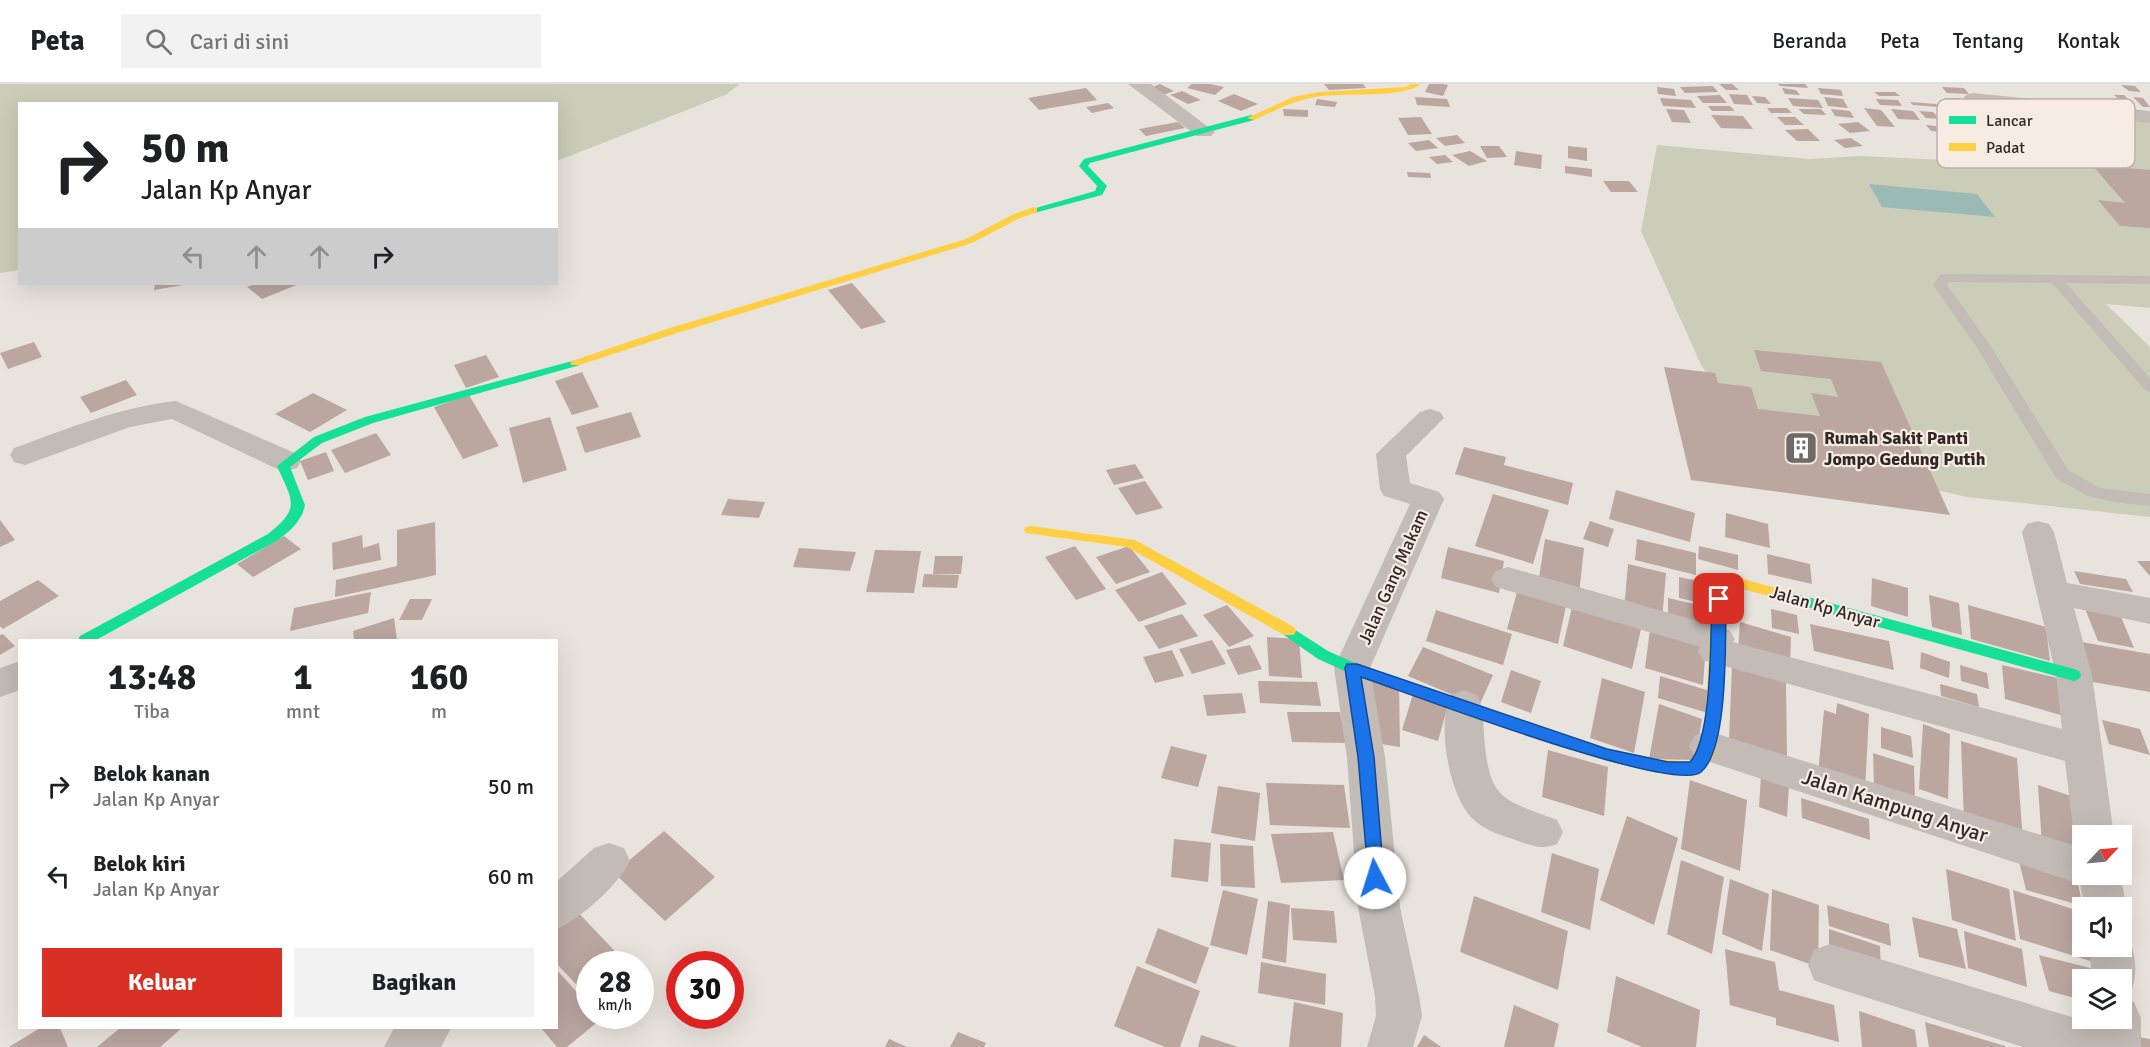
<!DOCTYPE html>
<html lang="id">
<head>
<meta charset="utf-8">
<style>
	:root { --surface:#fff; --page:#f2f2f2; --text:#202124; --muted:#757577; --line:#e0e0e0; --accent:#d93025 }
	body { margin:0; font-family:Signika,sans-serif; background:var(--page); color:var(--text); height:100vh; display:flex; flex-direction:column; font-size:22px; white-space:nowrap }
	* { box-sizing:border-box; margin:0 }
	p { font-size:20px; color:var(--muted) }
	.icon { flex:none; width:33px; height:33px; fill:none; stroke:currentColor; stroke-width:2; stroke-linecap:round; stroke-linejoin:round }
	.map { position:relative; flex:1; overflow:hidden }
	.drawer { position:absolute; left:18px; top:555px; width:540px; height:390px; display:flex; flex-direction:column; background:var(--surface); border-radius:0px; box-shadow:0 6px 24px #0002 }
	.drawer>* { flex:none }
	.hud { position:absolute; left:18px; top:18px; width:540px; height:183px; border-radius:0px; box-shadow:0 6px 24px #0002; background:#fff; color:var(--text); overflow:hidden }
	.needle { width:39px; rotate:64deg }
	.buttons { position:absolute; left:2072px; top:741px; display:grid; gap:12px }
	.buttons a { display:grid; place-items:center; width:60px; height:60px; border-radius:0px; background:var(--surface); box-shadow:0 6px 24px #0002; font-size:30px }
	.speed { position:absolute; left:576px; top:867px; display:flex; gap:12px; font-size:30px; font-weight:700; text-align:center }
	.speed>* { display:grid; place-content:center; width:78px; height:78px; border-radius:50%; background:var(--surface); box-shadow:0 6px 24px #0002; line-height:1 }
	.speed small { font-size:15px; font-weight:400 }
	.speed .limit { border:9px solid #d22; background:#fff; color:#111 }
	.pin { position:absolute; display:grid; place-items:center; width:51px; height:51px; color:#fff; margin:-26px; border-radius:12px; box-shadow:0 3px 9px #0006 }
	.me { position:absolute; width:66px; margin:-33px; rotate:355deg; stroke-linejoin:round; filter:drop-shadow(0 0 4px #0008) }
	.turn { display:flex; align-items:center; gap:21px; height:126px; padding:0 24px; font-size:27px }
	.turn .icon { width:78px; height:78px; stroke-width:2.5 }
	.turn b { display:block; font-size:42px; line-height:51px }
	.lanes { display:flex; align-items:center; height:57px; padding:0 24px; background:#0003; justify-content:center; gap:30px; direction:ltr }
	.lanes .off { opacity:.35 }
	.eta { display:flex; justify-content:space-evenly; align-items:center; height:102px; text-align:center }
	.eta b { font-size:36px; font-weight:700; line-height:42px }
	.primary-button { display:flex; gap:12px; margin-top:auto; padding:12px 24px }
	.primary-button a { flex:1; height:69px; border-radius:0px; background:var(--accent); color:#fff; font-size:24px; font-weight:700; line-height:69px; text-align:center }
	.primary-button a+a { background:var(--page); color:var(--text) }
	ul { padding:0; list-style:none }
	li { display:flex; align-items:center; gap:18px; height:90px; padding:0 24px }
	li div { flex:1 }
	li b { display:block; font-size:22px }
	li em { font-style:normal }
	header { display:flex; align-items:center; gap:36px; box-sizing:border-box; height:84px; padding:0 30px; background:var(--surface); border-bottom:2px solid var(--line) }
	header strong { font-size:28px }
	nav { display:flex; gap:33px; margin-inline-start:auto; font-size:21px }
	.search { width:420px; height:54px; background:var(--page); display:flex; align-items:center; gap:15px; box-sizing:border-box; padding:0 21px; border-radius:0px; color:var(--muted); font-size:22px }
	.map>svg:first-child { display:block }
	.green { fill:#cbcdb8 }
	.water { fill:#9bbab6 }
	.building { fill:#bba6a0 }
	.lines { fill:none; stroke-linecap:round; stroke-linejoin:round }
	.lane { fill:#c2bbb6; fill-rule:evenodd }
	.street { fill:#c2bbb6; fill-rule:evenodd }
	.fast { fill:#16e098; fill-rule:evenodd }
	.slow { fill:#ffcf43; fill-rule:evenodd }
	.route { fill:#1a73e8; stroke:#114b97; stroke-width:1.5 }
	.labels { text-anchor:middle; dominant-baseline:central; stroke-width:4.5; stroke-linejoin:round; paint-order:stroke }
	.poi-label { font-size:18px; font-weight:bold; fill:#312826; stroke:#f6ece4; text-anchor:start }
	.street-label { font-size:18px; fill:#312826; stroke:#f6ece4 }
	.near-street-label { font-size:21px; fill:#312826; stroke:#f6ece4 }
	.key { fill:#f6ece4; stroke:#bbb1ab; stroke-width:1.5 }
	.key-label { font-size:16px; fill:#312826 }
</style>
</head>
<body>
<header>
<strong>Peta</strong>
<div class="search"><svg class="icon" aria-label="search" viewBox="0 0 24 24"><circle cx="10" cy="10" r="6"/><path d="M15 15l6 6"/></svg>Cari di sini</div>
<nav><a>Beranda</a><a>Peta</a><a>Tentang</a><a>Kontak</a></nav>
</header>
<div class="map">
<svg width="2150" height="963" viewBox="0 0 2150 963">
	<rect width="100%" height="100%" fill="#e9e3dd"/>
	<path class="green" d="M0,0H740L725,11L557,77L556,20H20L19,186L0,189Z
		M1975,20L2150,36V224L2106,220L2150,263V433L1967,413L1774,368L1702,283L1641,147L1657,61L1810,75L1860,72L1969,77Z"/>
	<path class="water" d="M1869,100L1977,110L1995,133L1882,123Z"/>
	<path class="building" d="M1160,0L1174,7L1163,11L1150,4Z
		M1192,0H1210L1224,3L1215,11L1187,4Z
		M1324,0H1363L1366,4L1329,6Z
		M1429,0H1442L1448,1L1443,12L1425,8Z
		M1719,0H1732L1739,6H1726Z
		M1778,0H1805L1808,4L1780,2Z
		M2121,1L2135,2L2141,8L2129,7Z
		M1713,2L1718,8L1685,9L1680,3Z
		M1657,3L1674,5L1676,12L1658,10Z
		M1942,3L1964,4L1969,10L1947,9Z
		M1086,4L1097,16L1039,26L1028,14Z
		M1782,4L1796,6L1800,11L1785,10Z
		M1818,4L1841,6L1843,12L1821,10Z
		M1182,7L1201,16L1188,20L1170,11Z
		M1874,8H1895L1900,12H1879Z
		M1234,10L1258,20L1241,27L1218,17Z
		M1729,10L1747,11L1753,21L1734,20Z
		M1720,11L1727,19H1703L1697,12Z
		M2114,11H2124L2135,22L2125,21Z
		M1752,12L1765,13L1771,20L1757,19Z
		M1415,13L1447,15L1450,23L1417,21Z
		M1824,13L1843,15L1848,24L1828,22Z
		M2133,13L2143,14L2150,23H2143Z
		M1660,14L1691,16L1696,24L1663,22Z
		M1788,14L1818,16L1823,24L1793,22Z
		M1944,14H1959L1967,20H1952Z
		M1317,15L1337,18L1335,23L1315,21Z
		M1876,15L1898,16L1902,22L1880,21Z
		M1910,18L1936,20L1939,23L1913,21Z
		M1108,19L1114,24L1092,29L1086,23Z
		M1708,22H1730L1735,27H1712Z
		M1767,24H1787L1792,29H1771Z
		M1864,24L1881,26L1895,43L1877,42Z
		M1283,25L1308,26V33L1284,32Z
		M1666,25L1684,26L1691,39L1672,38Z
		M1798,25H1821L1826,31L1804,30Z
		M1831,25L1850,27L1854,34L1835,32Z
		M1891,25L1913,27L1920,36L1898,35Z
		M1919,27L1933,28L1940,35L1926,34Z
		M1711,31L1743,32L1753,45L1721,44Z
		M1421,33L1432,50L1408,51L1398,34Z
		M1777,33H1795L1804,41H1785Z
		M1178,38L1185,44L1146,52L1139,45Z
		M1858,38L1870,47L1850,49L1838,40Z
		M1926,41L1955,44L1960,50L1931,47Z
		M1808,45L1820,57H1797L1785,46Z
		M1457,51L1465,59L1445,62L1436,54Z
		M1851,54L1863,62L1845,64L1834,56Z
		M1429,56L1438,64L1416,67L1408,59Z
		M1480,62H1499L1507,73L1487,74Z
		M1568,62L1587,64V77L1568,74Z
		M1470,67L1487,77L1469,82L1452,71Z
		M1516,67L1542,71L1541,85L1514,81Z
		M1445,71L1453,78L1437,80L1429,73Z
		M2092,81L2150,86V144L2120,142L2098,116L2125,119Z
		M1565,82L1592,85V93L1565,89Z
		M1407,88L1430,89L1431,94L1408,93Z
		M1603,97H1629L1638,108H1611Z
		M852,199L886,238L861,245L828,206Z
		M155,200H182L183,201L154,206Z
		M255,200H299L262,215L247,203Z
		M34,258L42,273L8,285L0,269Z
		M1754,266L1881,278L1950,431L1691,396L1664,283L1715,289L1718,299L1751,303L1758,325L1820,332L1811,309L1838,313L1831,295L1761,287Z
		M486,271L499,293L466,304L454,281Z
		M582,288L599,323L572,331L555,297Z
		M126,296L137,311L91,329L80,313Z
		M313,309L347,326L310,348L275,330Z
		M469,311L499,362L463,375L434,323Z
		M631,328L641,353L585,369L576,343Z
		M550,333L567,386L523,399L509,344Z
		M376,349L391,371L345,389L331,366Z
		M1464,363L1506,373L1504,381L1573,399L1568,421L1455,390Z
		M326,368L334,387L308,396L300,377Z
		M1135,380L1144,394L1114,401L1106,386Z
		M1145,397L1163,424L1136,431L1118,404Z
		M1616,406L1695,429L1690,458L1609,435Z
		M1493,410L1549,426L1533,480L1475,462Z
		M728,415L765,418L759,434L721,431Z
		M1726,429L1768,440L1770,464L1725,453Z
		M0,436L15,456L0,463Z
		M1590,437L1614,445L1608,463L1583,455Z
		M435,438L436,491L335,513L336,496L397,482V446Z
		M362,451L363,464L379,459L381,476L333,486L332,459Z
		M284,452L301,465L253,493L237,480Z
		M1545,455L1584,464L1579,510L1538,500Z
		M1637,455L1696,469V491L1635,476Z
		M1075,462L1106,505L1076,516L1045,473Z
		M1129,462L1150,488L1116,500L1096,473Z
		M1699,462L1738,471V486L1698,475Z
		M1448,463L1504,477L1499,509L1441,494Z
		M799,464L856,468L850,487L793,483Z
		M875,466L921,467L914,509L866,508Z
		M1767,470L1810,480L1812,500L1768,490Z
		M935,472H963L961,490H933Z
		M2137,477H2150V492Z
		M1628,480L1666,489L1662,536L1624,526Z
		M2074,487L2126,495L2133,508L2080,500Z
		M1162,488L1187,520L1139,538L1115,506Z
		M924,490L959,491L957,504L922,503Z
		M1679,493L1713,500L1714,522L1679,514Z
		M1872,494L1908,504V533L1871,522Z
		M38,496L59,512L3,545L0,542V517Z
		M371,508L368,529L290,547L294,524Z
		M1517,508L1566,522L1558,560L1507,545Z
		M1929,511L1959,519L1962,551L1932,543Z
		M1668,514L1712,524V551L1668,540Z
		M410,515H432L422,536H399Z
		M1227,521L1254,552L1229,563L1203,531Z
		M1968,521L2046,543L2050,577L1971,555Z
		M2084,522L2119,528L2134,564L2098,557Z
		M1572,523L1641,545L1632,585L1563,562Z
		M1771,525L1797,531L1799,550L1772,544Z
		M1436,526L1512,550L1503,581L1426,557Z
		M1182,530L1198,552L1159,565L1144,542Z
		M394,534L397,556H354L353,547Z
		M1740,538L1791,553L1790,581L1738,566Z
		M1810,540L1889,557L1894,586L1814,567Z
		M1650,545L1706,561L1703,601L1645,584Z
		M3,550L15,562L0,571V551Z
		M1267,553L1299,555L1302,594L1269,592Z
		M1212,556L1226,580L1192,590L1179,565Z
		M2070,556L2150,570V608L2087,597Z
		M1250,561L1262,585L1238,591L1226,566Z
		M1423,563L1493,591L1479,622L1408,592Z
		M1172,566L1184,592L1155,599L1143,573Z
		M1921,568L1950,578L1949,594L1920,584Z
		M1732,581L1786,596L1787,674L1729,657Z
		M1960,581L1987,589L1989,605L1961,597Z
		M2002,581L2062,595L2071,634L2005,615Z
		M1511,586L1541,597L1531,629L1501,618Z
		M1660,592L1710,607L1708,629L1658,614Z
		M1602,594L1645,608L1634,669L1590,654Z
		M1369,596L1399,600L1400,663L1368,658Z
		M1258,597L1317,598L1321,622L1260,619Z
		M1940,600L1977,610L1979,623L1941,612Z
		M1414,607L1449,618L1438,657L1402,646Z
		M1242,609L1246,629L1207,632L1203,611Z
		M1837,619L1869,630L1865,706L1818,690L1824,626L1836,630Z
		M1659,620L1702,635L1695,676L1649,675Z
		M1287,628H1340L1346,659L1292,658Z
		M2102,636L2140,645L2150,671L2109,660Z
		M1923,640L1950,650L1948,715L1919,705Z
		M1881,643L1911,652L1913,674L1881,664Z
		M1961,657L2017,674L2023,758L1964,738Z
		M1171,662L1207,671L1198,703L1161,694Z
		M1548,666L1608,683L1604,732L1542,713Z
		M1873,669L1914,682L1915,715L1874,702Z
		M1761,691L1789,700L1787,733L1759,723Z
		M1690,696L1747,716L1740,787L1681,765Z
		M1266,699L1344,701L1350,744L1270,741Z
		M2038,701L2077,714L2082,775L2042,761Z
		M1218,702L1260,709L1255,757L1211,749Z
		M1801,714L1869,735L1870,756L1802,734Z
		M1627,732L1678,754L1654,841L1600,816Z
		M664,747L715,793L665,837L614,789Z
		M1333,748L1344,796L1281,799L1271,750Z
		M1174,755L1211,759L1208,798L1171,793Z
		M1220,760L1253,762L1255,804L1221,802Z
		M1552,769L1599,785L1590,846L1541,828Z
		M1681,776L1724,793L1712,870L1667,850Z
		M2019,777L2076,792L2083,822L2026,806Z
		M1946,785L2009,805L2016,857L1952,836Z
		M1730,795L1769,810L1762,867L1722,850Z
		M1772,805L1819,821L1818,883L1770,866Z
		M1223,806L1258,815L1247,871L1210,861Z
		M2013,806L2082,828V862H2099L2103,881L2020,855Z
		M1474,812L1568,847L1558,906L1460,868Z
		M1268,817L1290,821L1286,879L1262,874Z
		M1827,821L1889,840L1891,862L1829,842Z
		M572,822L627,880H590V915L556,879V834Z
		M1291,824L1334,827L1337,859L1293,856Z
		M1912,833L1957,845L1966,885L1919,873Z
		M1158,844L1209,864L1196,900L1145,879Z
		M1829,845L1880,862L1881,892L1829,875Z
		M1964,847L2022,865L2027,903L1968,884Z
		M1725,865L1775,878L1779,906L1834,921L1839,958L1776,941V934L1730,921Z
		M2039,871L2094,885L2096,896H2082V916L2049,907Z
		M1261,878L1326,890L1325,921L1258,909Z
		M1137,882L1200,907L1180,963H1165L1114,942Z
		M556,885L590,923V932H597L600,936L567,963H557L541,944H556Z
		M1616,892L1700,926L1696,963H1642L1607,948Z
		M1294,918L1343,929L1341,963H1289Z
		M1514,921L1559,940L1554,963H1504Z
		M1859,927L1915,946L1917,963H1862Z
		M1925,938L2005,962V963H1929Z
		M40,944H60L68,963H9Z
		M120,944H182L160,963H97Z
		M958,948L986,959L984,963H950Z
		M1201,951L1238,963H1198Z
		M1424,951L1441,963H1417Z
		M2127,951L2150,955V963H2132Z
		M889,955L907,963H885Z"/>
	<g class="lines">
		<path class="lane" d="M1945,190L2150,192V200L2066,199L2150,294V308L2145,306L2052,199L1949,198L1947,201L1990,261L2068,386L2100,404L2150,410V422L2114,418L2088,412L2056,394L1976,262L1933,201L1940,191Z"/>
		<path class="street" d="M1128,0H1151L1215,48L1211,52H1197Z
			M1973,9L2150,27V39L1966,19L1963,15L1966,11Z
			M176,317L297,370L301,377L297,384L286,387L275,384L172,335L130,343L25,381L14,378L10,371L14,364C67,345 119,323 176,317Z
			M1430,325L1440,328L1444,334L1406,372L1410,399L1439,408L1444,415L1370,584L1385,673L1400,823L1419,912L1422,932L1413,963H1367L1376,932L1375,912L1358,823L1347,673L1334,584L1410,420L1384,412L1380,405L1376,370L1420,328Z
			M2038,437L2049,440L2054,448L2067,499L2150,514V540L2074,524L2092,591L2114,752H2082V790H2120L2127,824L2121,838V824H2085L2080,800L1695,673L1689,662L1695,651L1708,647L2079,763L2074,752L2065,677L1703,576L1698,567L1700,563L1496,503L1491,495L1496,487L1508,483L1729,546L1735,555L1733,558L2062,645L2056,591L2022,448L2027,440Z
			M20,577V606L0,613V584Z
			M1464,606L1477,611C1484,624 1483,637 1484,651C1489,716 1501,715 1557,736L1563,748L1557,760C1541,766 1533,762 1518,757C1502,751 1484,747 1472,734C1449,711 1436,639 1451,611Z
			M609,759L624,764L630,777C619,800 580,836 556,845V798L594,764Z
			M2121,846L2126,848C2136,868 2139,890 2130,911L2123,914L2134,918L2141,934V963H2023L1830,902L1814,896L1808,881L1814,866L1830,860L2095,940V934H2121V896H2092L2089,862H2121Z
			M394,944H451L441,963H384Z"/>
		<path class="fast" d="M1251,31L1254,32V36L1090,79L1088,82L1107,102L1102,111L1034,129L1029,126L1095,107L1097,102L1079,82L1084,75Z
			M576,276L582,279L580,281L373,339L322,359L290,383L305,421C302,437 290,447 278,456L96,556H78L80,552L268,450C302,423 292,417 277,382L314,353L365,333Z
			M1786,507L2074,585L2079,587L2081,591L2079,595L2074,597L1781,516L1779,512Z
			M1289,542L1328,567L1357,580L1607,665L1658,675L1664,677L1666,682L1664,687L1658,689L1607,677L1347,588L1318,575L1284,551L1282,547L1284,543Z"/>
		<path class="slow" d="M1411,0H1421C1402,15 1342,8 1315,13C1293,17 1274,27 1254,36L1247,34L1293,13L1319,8L1405,3Z
			M1034,123L1037,124V128L1020,134L972,159L677,249L580,281H572L570,279L572,277L670,244L966,155L1014,130Z
			M1031,442L1135,456L1294,543L1296,547L1294,551H1284L1127,463L1026,449L1024,446L1026,443Z
			M1739,494L1791,508L1793,512L1786,517L1739,504L1729,505L1726,510L1722,628L1714,672L1700,690L1694,692L1652,687L1650,682L1652,677L1658,675L1690,678L1699,669L1706,628L1712,509L1720,498Z"/>
	</g>
	<path class="route" d="M1719,510L1726,515C1725,553 1729,665 1701,688C1674,711 1406,608 1361,593L1374,673L1384,794L1381,800L1375,802L1369,800L1358,673L1345,584L1347,580H1357L1607,665L1668,678H1690C1713,652 1710,553 1712,515Z"/>
	<defs>
		<symbol id="building-square" viewBox="-11 -11 22 22"><rect x="-9" y="-9" width="18" height="18" rx="4" fill="#716966" stroke="#f6ece4"/><path d="M-4-6H4V6H1V3H-1V6H-4ZM-2.5-4.3h1.7v1.8h-1.7ZM.8-4.3h1.7v1.8H.8ZM-2.5-1h1.7V.8h-1.7ZM.8-1h1.7V.8H.8Z" fill="#fff"/></symbol>
	</defs>
	<g fill-rule="evenodd">
		<use href="#building-square" x="1782" y="345" width="38" height="38"/>
	</g>
	<g class="labels">
		<g class="poi-label">
			<text x="1824" y="354">Rumah Sakit Panti<tspan x="1824" dy="21">Jompo Gedung Putih</tspan></text>
		</g>
		<g class="street-label">
			<text transform="translate(1393 493) rotate(-66)">Jalan Gang Makam</text>
			<text transform="translate(1825 523) rotate(16)">Jalan Kp Anyar</text>
		</g>
		<g class="near-street-label">
			<text transform="translate(1895 722) rotate(18)">Jalan Kampung Anyar</text>
		</g>
	</g>
	<rect x="1937" y="15" width="198" height="69" rx="9" class="key"/>
	<rect x="1949" y="32" width="27" height="8" fill="#16e098"/>
	<rect x="1949" y="59" width="27" height="8" fill="#ffcf43"/>
	<g class="key-label">
		<text x="1986" y="42">Lancar</text>
		<text x="1986" y="69">Padat</text>
	</g>
</svg>
<div class="buttons">
<a><svg class="needle" viewBox="-14 -14 28 28"><path d="M0-13l5 13h-10z" fill="#e53935"/><path d="M0 13l5-13h-10z" fill="#757577"/></svg></a>
<a><svg class="icon" aria-label="sound" viewBox="0 0 24 24"><path d="M4 9h4l5-4v14l-5-4H4zM17 9q2 3 0 6"/></svg></a>
<a><svg class="icon" aria-label="layers" viewBox="0 0 24 24"><path d="M12 4l9 5-9 5-9-5zM3 14l9 5 9-5"/></svg></a>
</div>
<div class="speed"><div>28<small>km/h</small></div><div class="limit">30</div></div>
<div class="pin" style="left:1719px;top:515px;background:#d93025"><svg class="icon" aria-label="arrive" viewBox="0 0 24 24"><path d="M6 21V4h12l-3 4 3 4H6"/></svg></div>
<svg class="me" style="left:1375px;top:794px" viewBox="-20 -20 40 40"><circle r="19" fill="#fff"/><path d="M0-13L10 11 0 6-10 11z" fill="#1a73e8"/></svg>
<div class="hud">
<div class="turn"><svg class="icon" aria-label="right" viewBox="0 0 24 24"><path d="M7 20v-9h11M14 6l5 5-5 5"/></svg><div><b>50 m</b>Jalan Kp Anyar</div></div>
<div class="lanes"><svg class="icon off" aria-label="left" viewBox="0 0 24 24"><path d="M17 20v-9H6M10 6l-5 5 5 5"/></svg><svg class="icon off" aria-label="ahead" viewBox="0 0 24 24"><path d="M12 20V5M6 11l6-6 6 6"/></svg><svg class="icon off" aria-label="ahead" viewBox="0 0 24 24"><path d="M12 20V5M6 11l6-6 6 6"/></svg><svg class="icon" aria-label="right" viewBox="0 0 24 24"><path d="M7 20v-9h11M14 6l5 5-5 5"/></svg></div>
</div>
<section class="drawer">
<div class="eta">
<div><b>13:48</b><p>Tiba</p></div>
<div><b>1</b><p>mnt</p></div>
<div><b>160</b><p>m</p></div>
</div>
<ul>
<li><svg class="icon" aria-label="right" viewBox="0 0 24 24"><path d="M7 20v-9h11M14 6l5 5-5 5"/></svg><div><b>Belok kanan</b><p>Jalan Kp Anyar</p></div><em>50 m</em></li>
<li><svg class="icon" aria-label="left" viewBox="0 0 24 24"><path d="M17 20v-9H6M10 6l-5 5 5 5"/></svg><div><b>Belok kiri</b><p>Jalan Kp Anyar</p></div><em>60 m</em></li>
</ul>
<div class="primary-button"><a>Keluar</a><a>Bagikan</a></div>
</section>
</div>
</body>
</html>
